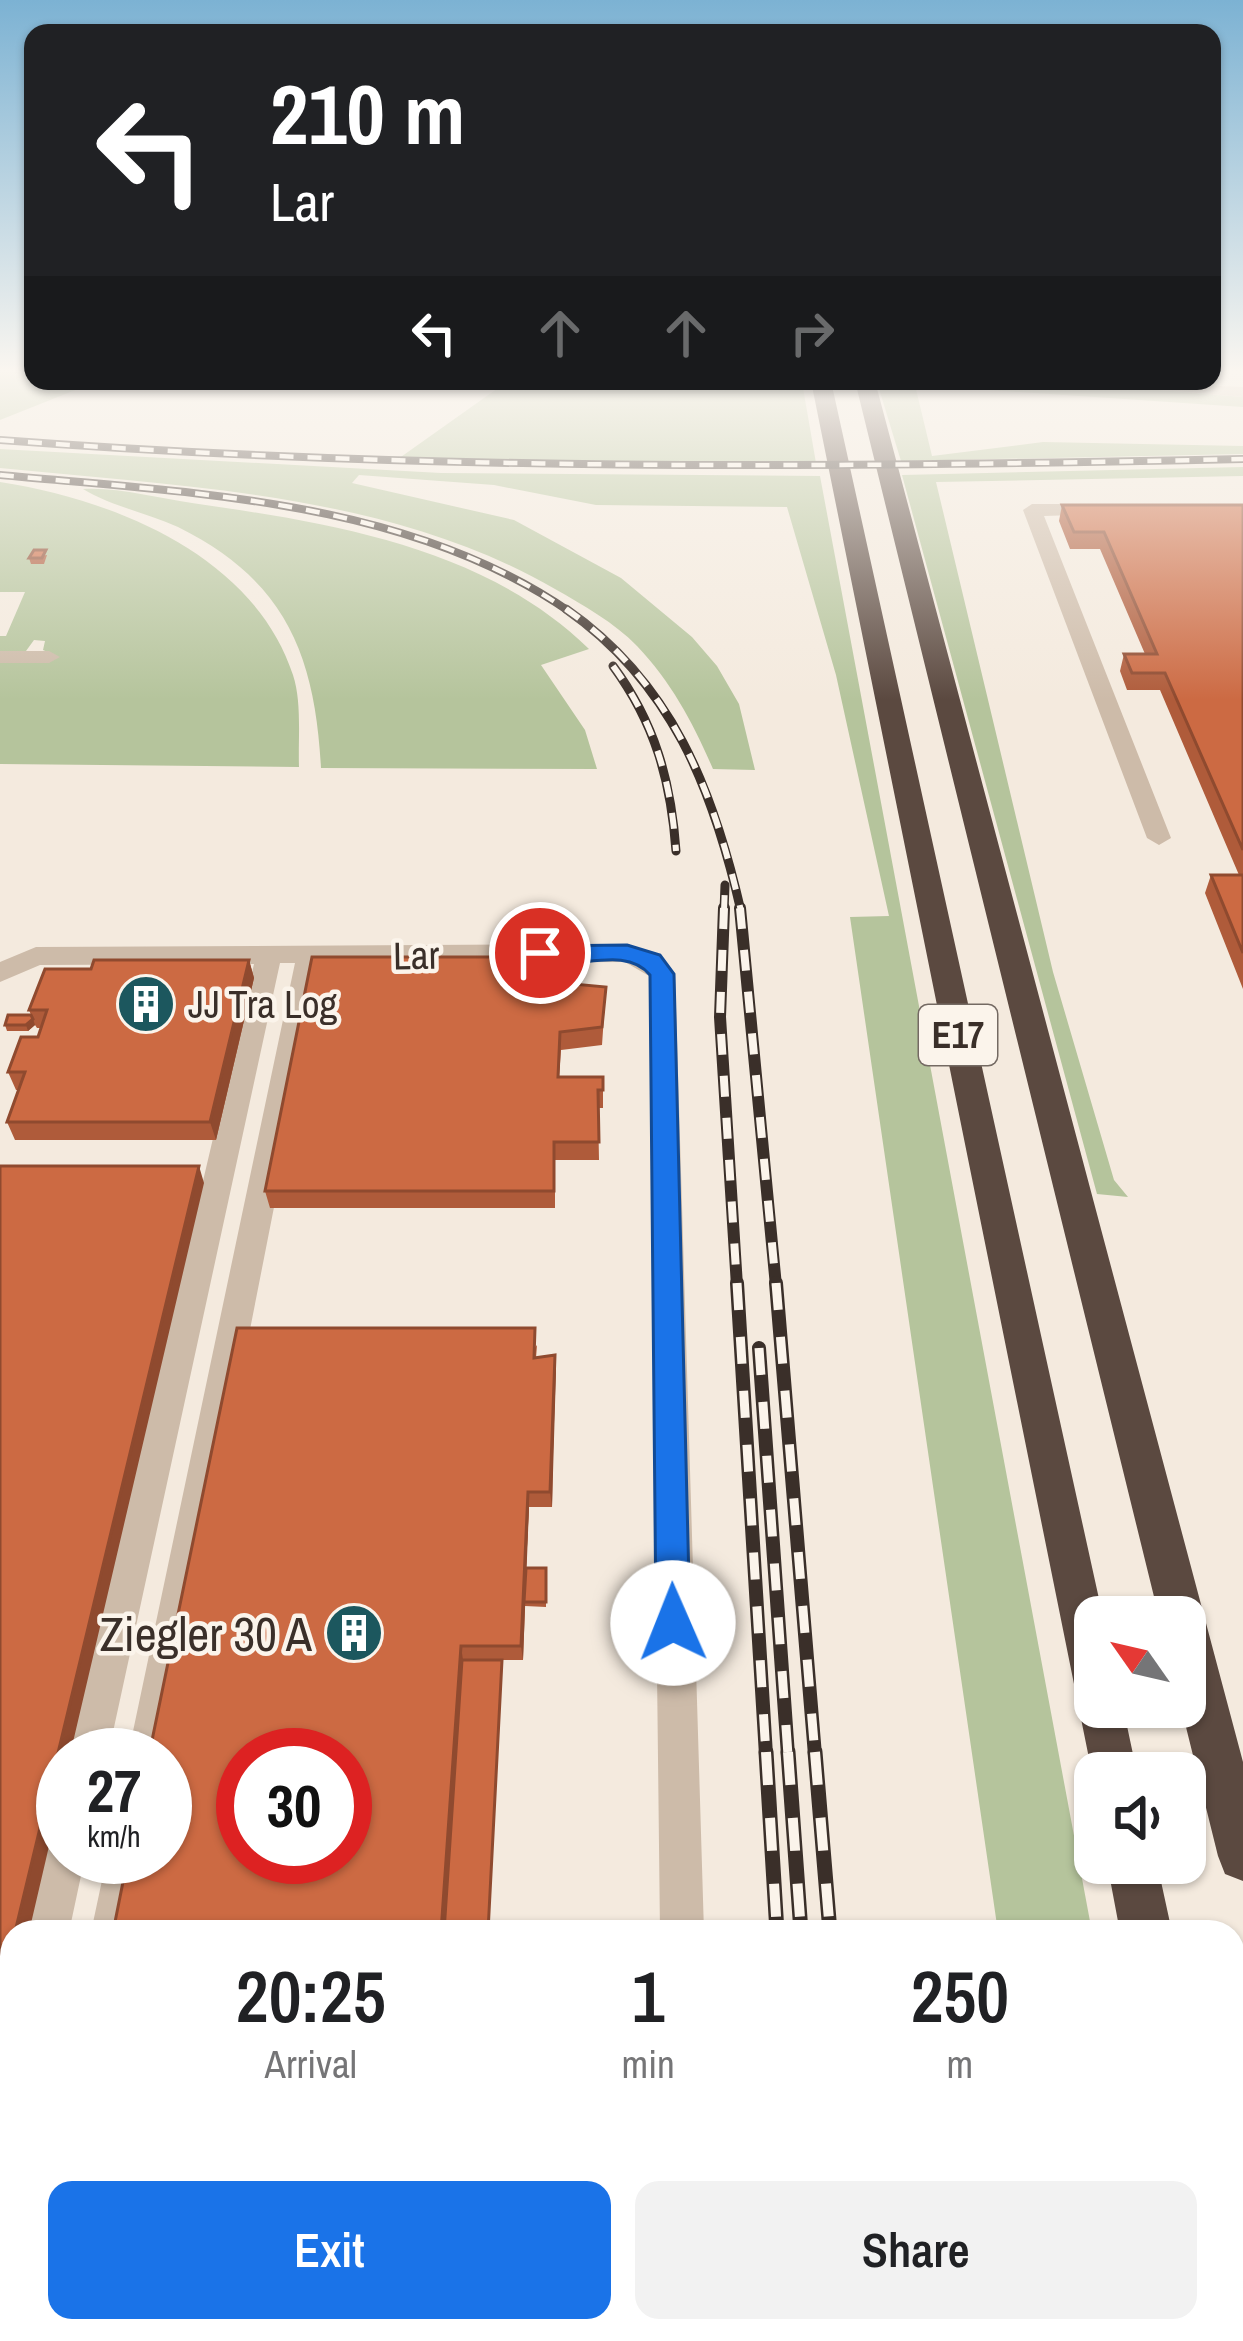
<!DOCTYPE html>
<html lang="en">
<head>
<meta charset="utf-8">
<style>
	:root { --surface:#fff; --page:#f2f2f2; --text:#202124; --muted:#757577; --accent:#1a73e8 }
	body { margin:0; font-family:"Archivo Narrow",sans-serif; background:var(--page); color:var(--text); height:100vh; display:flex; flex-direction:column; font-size:45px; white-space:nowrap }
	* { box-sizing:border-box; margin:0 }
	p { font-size:39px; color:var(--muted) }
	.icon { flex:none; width:66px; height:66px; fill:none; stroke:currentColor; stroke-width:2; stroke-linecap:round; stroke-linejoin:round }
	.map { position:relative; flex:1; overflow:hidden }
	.sheet { position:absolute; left:0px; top:1920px; width:1245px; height:423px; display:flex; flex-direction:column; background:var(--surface); border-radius:36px 36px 0 0; box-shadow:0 3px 9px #0004 }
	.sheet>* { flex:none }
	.hud { position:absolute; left:24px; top:24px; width:1197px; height:366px; border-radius:24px; box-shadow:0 3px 9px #0004; background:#202124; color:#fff; overflow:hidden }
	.needle { width:78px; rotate:304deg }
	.buttons { position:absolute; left:1074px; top:1596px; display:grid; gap:24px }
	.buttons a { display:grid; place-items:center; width:132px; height:132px; border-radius:24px; background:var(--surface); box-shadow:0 3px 9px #0004; font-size:60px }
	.speed { position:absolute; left:36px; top:1728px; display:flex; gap:24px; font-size:60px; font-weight:700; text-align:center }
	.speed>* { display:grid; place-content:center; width:156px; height:156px; border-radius:50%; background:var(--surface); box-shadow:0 3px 9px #0004; line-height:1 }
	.speed small { font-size:30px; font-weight:400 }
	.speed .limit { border:18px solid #d22; background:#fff; color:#111 }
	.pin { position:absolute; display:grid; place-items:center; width:102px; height:102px; color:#fff; margin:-51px; border:6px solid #fff; border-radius:50%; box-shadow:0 3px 12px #0007 }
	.me { position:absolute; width:132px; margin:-66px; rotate:359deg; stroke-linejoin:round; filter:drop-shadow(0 0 9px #0008) }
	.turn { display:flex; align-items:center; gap:42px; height:252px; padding:0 48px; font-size:54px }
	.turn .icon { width:156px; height:156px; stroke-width:2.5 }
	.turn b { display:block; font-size:84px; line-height:102px }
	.lanes { display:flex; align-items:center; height:114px; padding:0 48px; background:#0003; justify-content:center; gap:60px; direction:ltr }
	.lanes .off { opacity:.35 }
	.eta { display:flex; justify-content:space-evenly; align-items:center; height:204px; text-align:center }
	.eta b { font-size:72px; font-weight:600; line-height:84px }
	.primary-button { display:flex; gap:24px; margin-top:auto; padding:24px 48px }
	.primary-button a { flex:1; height:138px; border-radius:24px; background:var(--accent); color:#fff; font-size:48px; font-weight:600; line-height:138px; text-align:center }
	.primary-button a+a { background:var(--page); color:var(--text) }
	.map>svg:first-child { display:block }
	.green { fill:#b5c49c }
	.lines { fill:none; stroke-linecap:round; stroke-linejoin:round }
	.minor { fill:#cdbba9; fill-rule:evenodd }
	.highway { fill:#5b4940; fill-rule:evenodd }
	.rail-far4-casing { stroke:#3a2f29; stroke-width:8 }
	.rail-far3-casing { stroke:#3a2f29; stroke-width:9 }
	.rail-far2-casing { stroke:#3a2f29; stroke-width:12 }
	.rail-far1-casing { stroke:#3a2f29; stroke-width:14 }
	.rail-casing { stroke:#3a2f29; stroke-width:15 }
	.rail-far4 { stroke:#fbf4eb; stroke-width:4.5; stroke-dasharray:14; stroke-linecap:butt }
	.rail-far3 { stroke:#fbf4eb; stroke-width:6; stroke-dasharray:16; stroke-linecap:butt }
	.rail-far2 { stroke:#fbf4eb; stroke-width:8; stroke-dasharray:21; stroke-linecap:butt }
	.rail-far1 { stroke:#fbf4eb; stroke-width:9; stroke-dasharray:27; stroke-linecap:butt }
	.rail { stroke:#fbf4eb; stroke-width:10; stroke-dasharray:33; stroke-linecap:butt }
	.wall { fill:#af5b3a }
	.shaded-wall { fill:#8f4a2f }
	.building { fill:#cc6a43; stroke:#8f4a2f; stroke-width:3; fill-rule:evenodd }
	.route { fill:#1a73e8; stroke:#114b97; stroke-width:3 }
	.labels { text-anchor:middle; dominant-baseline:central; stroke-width:9; stroke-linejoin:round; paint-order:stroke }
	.shield { fill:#fbf4eb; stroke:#746a63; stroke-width:3 }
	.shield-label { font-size:36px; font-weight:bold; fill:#3a2f29 }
	.street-label { font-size:39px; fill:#3a2f29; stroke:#fbf4eb }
	.poi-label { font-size:39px; fill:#3a2f29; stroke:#fbf4eb; text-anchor:start }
	.near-poi-label { font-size:48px; fill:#3a2f29; stroke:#fbf4eb; text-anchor:end }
</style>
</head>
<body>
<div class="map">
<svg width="1243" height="2341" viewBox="0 0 1243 2341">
	<rect width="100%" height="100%" fill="#f4eade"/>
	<path class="green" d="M0,372H33V381H98L0,420Z
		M508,381L802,382L816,463L398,459Z
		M1050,381L1243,397V407L915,385L932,456L1043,442L1243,446V454L901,461L877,382Z
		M0,449L441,473L820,476L1092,1932H998L850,917L889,916L836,675L787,507L596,505L494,485L359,475L352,483L514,520L621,578L692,637L717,666L739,704L755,770L713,769C693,723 672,683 637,646C615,623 583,605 555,589C389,493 187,487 0,468Z
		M1243,467V476L936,482L1053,972L1114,1180L1128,1197L1097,1194L902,475Z
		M0,482C116,500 254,556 293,675C302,702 298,739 299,767L0,764V660L54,655L43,650L45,641L34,640L26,651L0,653V636H6L25,592H0Z
		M83,489C118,487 157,498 192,503C331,523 485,547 589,649L541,665L585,730L597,769L321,768C315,654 285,580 178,527C147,513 111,506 83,489Z"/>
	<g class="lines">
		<path class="minor" d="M1107,381L1243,387V397L1115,386Z
			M1099,504L1108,510L1106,514L1044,516L1171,838L1159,845L1147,838L1023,510L1032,504Z
			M0,651H49L60,657L49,663H0Z
			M627,944L660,955L675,974L704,1932H660L649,976L625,962L322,963L165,1762V1755H128L295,963H280L108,1755H68L254,964L40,965L0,982V962L36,947Z
			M63,1837V1857H85L69,1932H25L49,1842Z
			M107,1857H149L135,1932H91Z
			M12,2062V2156L0,2161V2067Z
			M668,2331H718V2341H668Z"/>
		<path class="highway" d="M811,381H831L1103,1617H1095V1707H1123L1137,1773H1095V1788Z
			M855,381H875L1243,1762V1881L1225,1874L1218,1856L1181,1707L1185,1617H1159Z
			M1107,1863H1157L1172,1932H1120Z
			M1233,2302L1243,2306V2341H1202L1200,2331H1233Z"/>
		<defs>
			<path id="rail-far4" d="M0,440C414,471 828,468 1243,459
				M0,475C191,493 407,499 570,612"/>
			<path id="rail-far3" d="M566,609C672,683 713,789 741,911
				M613,666C655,723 671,781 676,851
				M724,911L725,885"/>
			<path id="rail-far2" d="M724,908L720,1017L737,1286
				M740,908L776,1286"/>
			<path id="rail-far1" d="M737,1283L766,1755
				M776,1283L815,1755
				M759,1348L788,1755"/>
			<path id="rail" d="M766,1752L777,1932
				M788,1752L801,1932
				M815,1752L830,1932
				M801,2331V2341
				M829,2331L830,2341
				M863,2331L864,2341"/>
		</defs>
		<use href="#rail-far4" class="rail-far4-casing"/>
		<use href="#rail-far3" class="rail-far3-casing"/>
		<use href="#rail-far2" class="rail-far2-casing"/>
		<use href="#rail-far1" class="rail-far1-casing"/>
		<use href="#rail" class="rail-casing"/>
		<use href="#rail-far4" class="rail-far4"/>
		<use href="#rail-far3" class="rail-far3"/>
		<use href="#rail-far2" class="rail-far2"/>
		<use href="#rail-far1" class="rail-far1"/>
		<use href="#rail" class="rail"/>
	</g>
	<path class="wall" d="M1062,505H1243V989L1205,893L1211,875H1239L1160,690H1127L1120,671L1124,654H1145L1100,549H1070L1059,521Z
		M47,555L44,564H31L29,558Z
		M249,960L254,978L216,1140H15L7,1122L18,1090H16L8,1072L38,1037L41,1028H37L35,1025L28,1031H7L5,1025L31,1015L29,1010L91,969Z
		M563,983L606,987L602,1045L561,1050L559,1077H603V1108H598L599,1160H555V1208H270L265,1191Z
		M537,1345L536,1358L555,1355L552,1507H529L526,1568H546V1607L525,1606L523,1660H463H502V1665L113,1932Z"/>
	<path class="shaded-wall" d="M249,960L254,978L216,1140L210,1122Z
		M33,1019L35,1025L28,1031L26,1025Z
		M199,1166L204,1183L70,1755H63V1786L29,1932H15Z
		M555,1355L556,1371L552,1507L550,1492Z
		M528,1492L529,1507L523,1660L521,1646Z
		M461,1646L463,1660L445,1932H441Z
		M12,1944V2003L0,2055V1994Z"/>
	<path class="building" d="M1062,505H1243V850L1165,673H1132L1124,654H1157L1104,532H1074Z
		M34,550H46L42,558H29Z
		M1211,875H1243V953Z
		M312,957H563L562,983L606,987L602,1027L560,1032L558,1077H603V1090H598L599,1142H554V1191H265Z
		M94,960H249L210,1122H7L25,1072H8L21,1037H38L47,1010H29L45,969H91Z
		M8,1015H31L33,1019L26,1025H5Z
		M0,1166H199L15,1932H12V1944L0,1994Z
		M237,1328H535L534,1358L555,1355L550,1492H528L521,1646H461L441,1932H113L128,1857H165V1755H149ZM243,1755H345V1857H243Z
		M526,1568H546V1602H524Z
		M462,1660H502L488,1932H444Z
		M31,2331H522V2341H28Z"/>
	<linearGradient id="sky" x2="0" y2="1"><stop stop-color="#7cb2d3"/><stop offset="0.53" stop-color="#faf6f0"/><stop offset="1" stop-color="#faf6f0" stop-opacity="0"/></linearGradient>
	<rect width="1243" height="700" fill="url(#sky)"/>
	<path class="route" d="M627,945L660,955L674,974L690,1623L685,1634L673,1639L661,1634L656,1623L650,975C620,939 558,982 528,953L540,946Z"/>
	<defs>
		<symbol id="building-disc" viewBox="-11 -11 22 22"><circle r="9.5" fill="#1c575e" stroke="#fbf4eb"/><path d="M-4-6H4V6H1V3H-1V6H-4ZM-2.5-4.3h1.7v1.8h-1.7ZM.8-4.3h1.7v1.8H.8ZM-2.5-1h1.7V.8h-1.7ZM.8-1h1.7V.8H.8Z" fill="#fff"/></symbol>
	</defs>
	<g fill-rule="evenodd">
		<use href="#building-disc" x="113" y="971" width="66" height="66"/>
		<use href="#building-disc" x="321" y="1600" width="66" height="66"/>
	</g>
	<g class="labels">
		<rect class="shield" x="919" y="1005" width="78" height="60" rx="9"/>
		<g class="shield-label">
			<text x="958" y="1035">E17</text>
		</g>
		<g class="street-label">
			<text transform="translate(416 955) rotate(-1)">Lar</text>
		</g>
		<g class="poi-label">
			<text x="188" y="1004">JJ Tra Log</text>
		</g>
		<g class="near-poi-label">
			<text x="312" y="1633">Ziegler 30 A</text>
		</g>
	</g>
</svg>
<div class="buttons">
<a><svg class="needle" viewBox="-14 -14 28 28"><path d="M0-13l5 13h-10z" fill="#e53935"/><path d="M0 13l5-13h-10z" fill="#757577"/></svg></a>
<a><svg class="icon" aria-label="sound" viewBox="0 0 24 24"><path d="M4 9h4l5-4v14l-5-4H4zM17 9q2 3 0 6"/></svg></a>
</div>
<div class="speed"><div>27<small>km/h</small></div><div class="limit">30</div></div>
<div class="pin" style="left:540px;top:953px;background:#d93025"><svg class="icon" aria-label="arrive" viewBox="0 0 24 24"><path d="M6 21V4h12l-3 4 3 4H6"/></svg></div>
<svg class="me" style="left:673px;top:1623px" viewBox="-20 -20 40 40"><circle r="19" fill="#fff"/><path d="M0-13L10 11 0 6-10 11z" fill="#1a73e8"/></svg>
<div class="hud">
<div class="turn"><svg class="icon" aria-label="left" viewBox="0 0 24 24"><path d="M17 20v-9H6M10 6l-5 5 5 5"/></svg><div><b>210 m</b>Lar</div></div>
<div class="lanes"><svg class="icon" aria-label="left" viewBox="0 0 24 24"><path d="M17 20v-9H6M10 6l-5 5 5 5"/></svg><svg class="icon off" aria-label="ahead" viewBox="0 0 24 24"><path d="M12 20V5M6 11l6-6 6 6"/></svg><svg class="icon off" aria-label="ahead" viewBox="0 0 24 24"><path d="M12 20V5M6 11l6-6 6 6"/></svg><svg class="icon off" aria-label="right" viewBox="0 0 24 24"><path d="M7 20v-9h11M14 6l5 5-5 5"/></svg></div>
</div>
<section class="sheet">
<div class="eta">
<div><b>20:25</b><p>Arrival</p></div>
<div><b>1</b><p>min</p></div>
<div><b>250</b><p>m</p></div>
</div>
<div class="primary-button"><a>Exit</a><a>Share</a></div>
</section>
</div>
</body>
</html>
